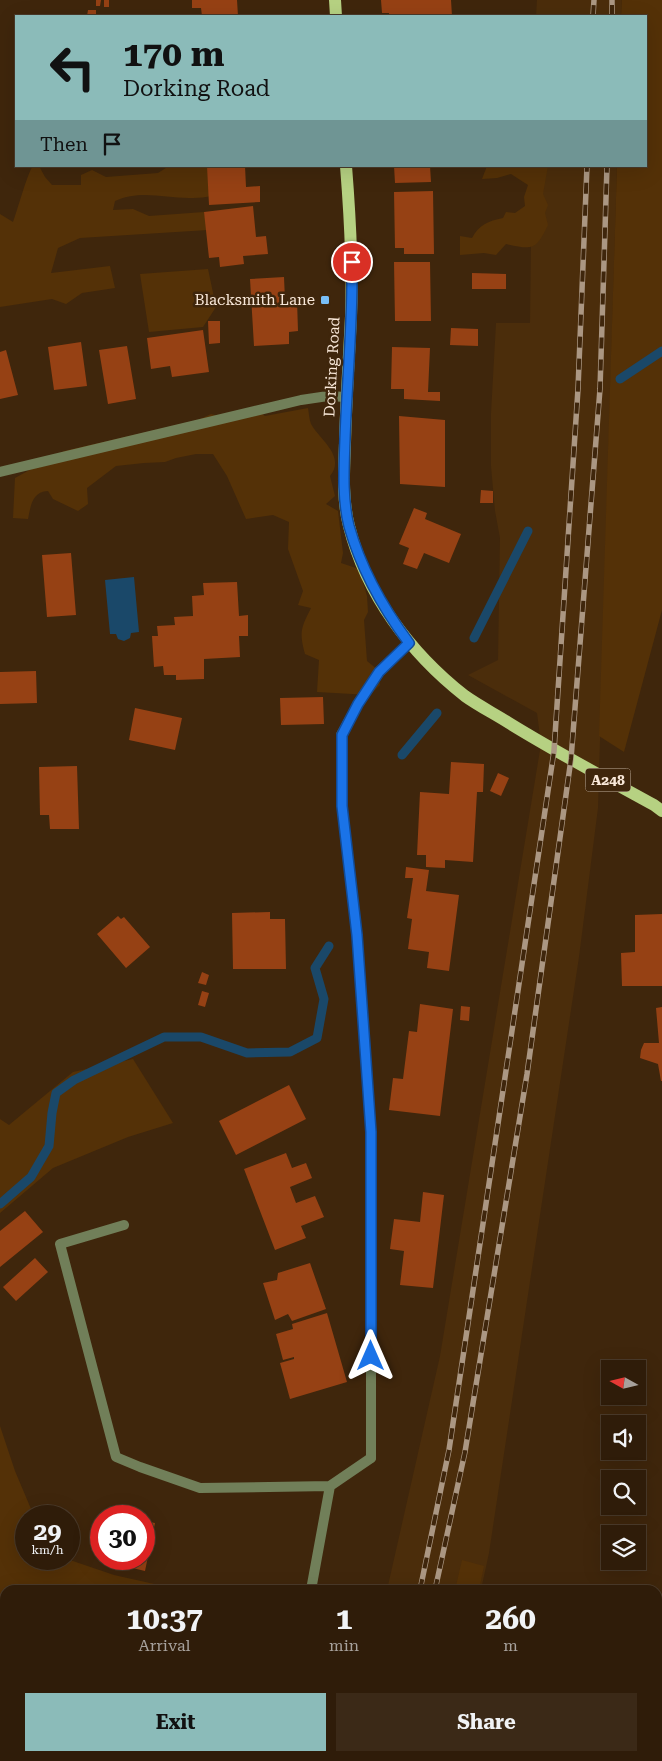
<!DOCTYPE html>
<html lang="en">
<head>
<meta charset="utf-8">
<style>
	:root { --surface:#2f1c09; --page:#3b2917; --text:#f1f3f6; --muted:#a7a19c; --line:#4a3a2a; --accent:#8bbbb9 }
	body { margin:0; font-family:"Roboto Serif",serif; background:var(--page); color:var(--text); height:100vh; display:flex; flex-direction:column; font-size:19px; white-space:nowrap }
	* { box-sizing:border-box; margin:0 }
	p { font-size:16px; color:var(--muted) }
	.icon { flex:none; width:28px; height:28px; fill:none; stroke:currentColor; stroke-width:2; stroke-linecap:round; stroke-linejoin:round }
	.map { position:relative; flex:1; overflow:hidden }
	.panel { position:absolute; left:0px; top:1585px; width:662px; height:176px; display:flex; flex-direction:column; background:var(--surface); border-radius:15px 15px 0 0; box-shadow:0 5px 20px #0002,0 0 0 1px var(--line) }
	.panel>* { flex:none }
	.guide { position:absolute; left:15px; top:15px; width:632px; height:152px; border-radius:0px; box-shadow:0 5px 20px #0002,0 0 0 1px var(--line); background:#8bbbb9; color:#111; overflow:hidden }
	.needle { width:32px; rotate:278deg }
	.controls { position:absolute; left:601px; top:1360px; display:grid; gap:10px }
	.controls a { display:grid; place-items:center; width:45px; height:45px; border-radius:0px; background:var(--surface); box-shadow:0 5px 20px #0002,0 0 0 1px var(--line); font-size:25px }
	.speed { position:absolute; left:15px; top:1505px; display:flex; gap:10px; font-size:25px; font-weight:700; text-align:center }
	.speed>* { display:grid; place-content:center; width:65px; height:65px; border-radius:50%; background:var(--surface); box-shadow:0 5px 20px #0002,0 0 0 1px var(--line); line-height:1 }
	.speed small { font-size:12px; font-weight:400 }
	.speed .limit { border:8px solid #d22; background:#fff; color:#111 }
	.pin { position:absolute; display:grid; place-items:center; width:42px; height:42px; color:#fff; margin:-21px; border:2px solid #fff; border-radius:50%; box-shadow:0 1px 5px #0007 }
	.me { position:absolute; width:55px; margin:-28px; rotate:0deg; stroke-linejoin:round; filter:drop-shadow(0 0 4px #0008) }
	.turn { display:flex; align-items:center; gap:18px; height:105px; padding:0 25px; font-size:22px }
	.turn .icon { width:65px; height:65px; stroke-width:2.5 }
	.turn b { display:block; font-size:35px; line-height:42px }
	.then { display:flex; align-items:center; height:48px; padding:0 25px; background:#0003; gap:10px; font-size:19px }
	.eta { display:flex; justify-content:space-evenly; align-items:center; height:85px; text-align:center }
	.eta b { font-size:30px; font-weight:700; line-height:35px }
	.action { display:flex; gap:10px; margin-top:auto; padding:10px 25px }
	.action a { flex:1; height:58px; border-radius:0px; background:var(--accent); color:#111; font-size:20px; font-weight:700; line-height:58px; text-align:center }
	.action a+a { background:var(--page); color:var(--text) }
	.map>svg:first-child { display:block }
	.built { fill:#4b2d0b }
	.green { fill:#543107 }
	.water { fill:#1a4869 }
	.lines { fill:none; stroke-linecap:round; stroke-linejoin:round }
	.stream { stroke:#1a4869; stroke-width:9 }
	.building { fill:#964114 }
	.lane { stroke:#717f59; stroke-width:10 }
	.street { stroke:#717f59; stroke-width:10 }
	.primary { stroke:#b6d182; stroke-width:12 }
	.rail-casing { stroke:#ab9783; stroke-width:5.5 }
	.rail { stroke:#3f260c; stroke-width:4; stroke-dasharray:11; stroke-linecap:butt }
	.route-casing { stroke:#114b97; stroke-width:12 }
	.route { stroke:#1a73e8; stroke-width:9 }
	.poi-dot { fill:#79bff8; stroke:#3f260c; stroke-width:2 }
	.labels { text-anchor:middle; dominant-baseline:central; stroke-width:5; stroke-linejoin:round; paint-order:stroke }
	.shield { fill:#3f260c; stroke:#c1ae9c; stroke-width:1 }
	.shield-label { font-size:14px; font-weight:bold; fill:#f9e8d9 }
	.poi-label { font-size:15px; fill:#f9e8d9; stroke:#3f260c; text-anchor:end }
	.street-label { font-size:15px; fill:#f9e8d9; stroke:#3f260c }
</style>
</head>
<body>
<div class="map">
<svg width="662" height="1761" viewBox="0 0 662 1761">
	<rect width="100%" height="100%" fill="#3f260c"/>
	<path class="built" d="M537,0H622L621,16H536Z
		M532,166H617L598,808L579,957L489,1553L481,1590H387L440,1356L541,744L537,713L468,675L498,660L500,538L495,511L491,466V413L496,323H530Z
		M335,1756H445L444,1761H332Z"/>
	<path class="green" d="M622,0H662V610L624,752L599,736L617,166H646V16H621Z
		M33,166H39L45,177L52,185H81V175L92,170L106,177L158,173L169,166H211L212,196C206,197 199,198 193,198C166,199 142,189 115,201L113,210L133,209L149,216L204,212L208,230L80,238L58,248L51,273L110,266L115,288L82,293L66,304L52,299L0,307V214L13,222C17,212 28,171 33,166Z
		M487,166H548L543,194L548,205L545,213L548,225C536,250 533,250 506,244L496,255L484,253L460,255V236L472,238C479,225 488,221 503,218L506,212L515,213L525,206L524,197L528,185L511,174L497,178L482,179Z
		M208,269L216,307L203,327L149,332L140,274Z
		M253,407L265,416L308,408C309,413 309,419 311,424C320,440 346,456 330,476L335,496L326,504L338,511L343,553L341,563L359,569L367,596L368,612L364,620L367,661L378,670L380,685L370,695L317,692L319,660L305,654C299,632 301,628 311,608L298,605L303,591L288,549L289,522L273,515L246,519L227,476L213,454H196L176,458L165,462L144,463L116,466L87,488L88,504L78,511L53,499L48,491C32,492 31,505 28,519L13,518L15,478L64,451L198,420L211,414L223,417Z
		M133,1059L173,1123L128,1137L53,1168L0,1213V1119L9,1125L73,1072Z
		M0,1426L15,1471L34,1516H26V1559H67L114,1575L181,1590H5V1756H308L307,1761H0Z
		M462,1560L484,1566L479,1590H455Z
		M418,1756H444L443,1761H417Z"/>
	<path class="water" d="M134,577L139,632L131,633L130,638L124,641L118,639L116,634H110L105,580Z"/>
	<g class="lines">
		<path class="stream" d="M620,379L662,351
			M474,638L528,531
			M402,755L437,713
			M0,1204L31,1177L49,1146L52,1113L56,1093L74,1080L164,1037H201L247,1053L290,1052L317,1038L324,999L315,968L329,946"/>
	</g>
	<path class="building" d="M96,0H101L100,6H96Z
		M104,0H109V7H104Z
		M192,0H237L238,16H202L201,8H192Z
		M381,0H451L452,16H389V13H382Z
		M88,10H96V16H87Z
		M207,166H245L246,187L260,186V202L209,205Z
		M394,166H430L431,182L395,183Z
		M433,191L434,254H404V248H395L394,192Z
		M253,206L256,237L266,236L268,254L243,256L244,264L220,267L219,257L209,258L204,212Z
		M394,262H430L431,321H395Z
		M472,273L506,274V289H472Z
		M284,277L285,300H297L298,331L289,332V344L254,346L250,279Z
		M208,321H220V343L209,344Z
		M451,328L478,329V346L450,345Z
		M203,330L209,372L172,377L170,366L151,369L147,338Z
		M81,342L87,386L54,390L48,347Z
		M127,346L136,399L108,404L99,350Z
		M392,347L430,348L428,392H440V401L404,399V389H391Z
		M6,350L18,395L0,399V352Z
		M399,416L445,420V487L400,484Z
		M481,490L493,491V503H480Z
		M414,508L427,513L425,519L461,534L449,563L424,553L417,569L403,564L409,548L399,544Z
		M71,553L76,615L47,617L42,555Z
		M237,582L239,616L248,615V636H239L240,657L204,659V679L176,680V675H164L163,666L154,667L152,636H158L157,626L175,625L174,617L193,616L192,596L204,595L203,583Z
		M36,671L37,703L0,704V672Z
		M323,697L324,724L281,725L280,698Z
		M135,708L182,718L175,750L129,740Z
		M451,762L484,764L483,792H477L473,862L445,860V868L426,867V855H417L420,792L449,794Z
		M77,766L79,829H50L49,815H40L39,767Z
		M498,773L509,778L501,796L490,791Z
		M406,867L429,870L426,891L459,895L449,971L427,968L429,952L408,949L412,919L407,918L413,878H405Z
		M270,912V919H285L286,969H233L232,913Z
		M662,914V986H622L621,953L635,952V915Z
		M118,916L121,919L124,917L150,947L126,968L97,934Z
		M202,972L209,975L206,985L198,983Z
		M202,991L209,993L205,1007L198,1005Z
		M420,1004L453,1009L440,1116L389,1110L393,1078L403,1079L409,1031L417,1032Z
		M461,1006L470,1007L469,1021L460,1020Z
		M662,1007V1081H661L658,1064L640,1058L641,1050L644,1043H659L656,1008Z
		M289,1085L306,1119L236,1155L219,1121Z
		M286,1153L292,1168L306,1163L312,1178L290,1187L296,1203L315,1196L324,1217L301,1226L306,1238L275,1250L244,1169Z
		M423,1192L444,1195L433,1288L400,1285L404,1251L390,1249L394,1219L420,1222Z
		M25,1211L43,1232L0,1267V1231Z
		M35,1258L48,1272L16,1301L3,1287Z
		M310,1263L326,1309L292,1321L288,1314L275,1320L263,1283L277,1280L278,1273Z
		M327,1313L347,1382L290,1399L280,1363L294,1359V1357L283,1360L276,1334L293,1329L292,1324Z
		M144,1521L155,1523L145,1571L116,1564L117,1559H144Z
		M548,1756H557L556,1761H548Z
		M563,1756H581L579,1761Z
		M585,1756H598V1761H584Z"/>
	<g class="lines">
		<path class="lane" d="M124,1225L60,1244L116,1457L140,1467L200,1488L330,1486L371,1458
			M311,1590L330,1486
			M531,1761L532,1758"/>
		<path class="street" d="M0,472L301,400L328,396L346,397
			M371,1458V1132L357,935L342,806L341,735L358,704L379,672L409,643"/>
		<path class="primary" d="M335,0L336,16
			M346,166C350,216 353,266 351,316C349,359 346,401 345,443C344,470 342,499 349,526C366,594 410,653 465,696C479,706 495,714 509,723C556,752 605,778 654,805L662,811"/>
		<defs>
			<path id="rail" d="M593,16L594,0
				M612,16V0
				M420,1590L449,1450L554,751L578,389L587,166
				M435,1590L465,1452L527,1074L571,759L600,389L607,166
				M384,1761L385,1756
				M399,1761L400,1756"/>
		</defs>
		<use href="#rail" class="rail-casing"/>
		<use href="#rail" class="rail"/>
	</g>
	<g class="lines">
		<defs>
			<path id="route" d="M352,262C353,321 347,380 345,439C344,468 342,498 349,526C361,569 383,608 409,643L379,672L358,704L342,735V806L357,935L371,1132V1356"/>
		</defs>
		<use href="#route" class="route-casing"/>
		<use href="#route" class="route"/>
	</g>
	<rect class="poi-dot" x="320" y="295" width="10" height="10" rx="2.5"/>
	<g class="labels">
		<rect class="shield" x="585.5" y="768.5" width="45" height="23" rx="4"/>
		<g class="shield-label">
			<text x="608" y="780">A248</text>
		</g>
		<g class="poi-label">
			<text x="315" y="300">Blacksmith Lane</text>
		</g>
		<g class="street-label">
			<text transform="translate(332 367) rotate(-87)">Dorking Road</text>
		</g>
	</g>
</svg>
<div class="controls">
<a><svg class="needle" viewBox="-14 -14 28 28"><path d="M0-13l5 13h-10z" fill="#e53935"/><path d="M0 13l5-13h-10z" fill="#a7a19c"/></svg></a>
<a><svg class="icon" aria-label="sound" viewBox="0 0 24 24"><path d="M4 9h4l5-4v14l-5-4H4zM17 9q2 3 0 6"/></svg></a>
<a><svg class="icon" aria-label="search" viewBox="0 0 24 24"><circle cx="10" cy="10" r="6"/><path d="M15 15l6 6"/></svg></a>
<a><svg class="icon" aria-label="layers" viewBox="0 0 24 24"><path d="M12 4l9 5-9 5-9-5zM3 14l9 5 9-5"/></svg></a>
</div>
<div class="speed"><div>29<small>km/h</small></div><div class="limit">30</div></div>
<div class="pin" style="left:352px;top:262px;background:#d93025"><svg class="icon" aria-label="arrive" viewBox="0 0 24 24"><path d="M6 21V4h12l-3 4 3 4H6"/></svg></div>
<svg class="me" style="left:371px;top:1356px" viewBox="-20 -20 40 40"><path d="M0-17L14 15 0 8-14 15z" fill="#1a73e8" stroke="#fff" stroke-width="4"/></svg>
<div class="guide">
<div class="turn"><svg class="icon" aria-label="left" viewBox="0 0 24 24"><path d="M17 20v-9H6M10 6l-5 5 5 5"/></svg><div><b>170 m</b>Dorking Road</div></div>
<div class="then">Then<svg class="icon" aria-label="arrive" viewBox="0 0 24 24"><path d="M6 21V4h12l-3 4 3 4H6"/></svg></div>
</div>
<section class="panel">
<div class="eta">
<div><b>10:37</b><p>Arrival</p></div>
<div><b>1</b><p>min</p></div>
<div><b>260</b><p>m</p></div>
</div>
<div class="action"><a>Exit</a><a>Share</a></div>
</section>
</div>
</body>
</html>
